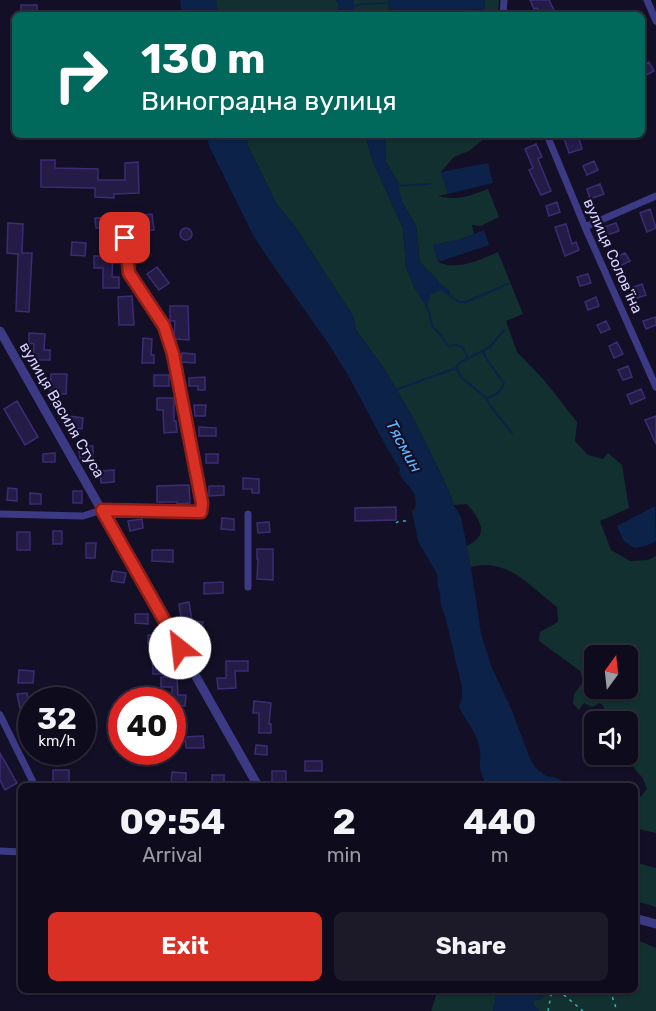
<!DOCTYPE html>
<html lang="en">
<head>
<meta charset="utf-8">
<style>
	:root { --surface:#0e0b1c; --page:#1c1929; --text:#f1f3f6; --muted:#9b9ba3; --line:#2e2b3b; --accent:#d93025 }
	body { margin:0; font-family:Rubik,sans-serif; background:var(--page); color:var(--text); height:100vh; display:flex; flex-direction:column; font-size:22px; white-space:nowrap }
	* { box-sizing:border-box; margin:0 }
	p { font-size:20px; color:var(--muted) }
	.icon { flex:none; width:33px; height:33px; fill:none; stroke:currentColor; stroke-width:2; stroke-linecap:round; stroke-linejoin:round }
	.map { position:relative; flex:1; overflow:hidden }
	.drawer { position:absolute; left:18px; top:783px; width:620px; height:210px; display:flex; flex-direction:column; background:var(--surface); border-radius:9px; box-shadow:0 2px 4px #0004,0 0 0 2px var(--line) }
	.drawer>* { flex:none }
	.guide { position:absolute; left:12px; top:12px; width:633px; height:126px; border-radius:9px; box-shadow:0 2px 4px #0004,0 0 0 2px var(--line); background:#00695c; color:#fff; overflow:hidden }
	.needle { width:39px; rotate:15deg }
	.tools { position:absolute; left:584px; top:645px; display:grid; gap:12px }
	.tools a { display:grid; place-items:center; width:54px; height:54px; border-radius:9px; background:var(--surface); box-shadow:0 2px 4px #0004,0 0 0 2px var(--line); font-size:30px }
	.speed { position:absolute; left:18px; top:687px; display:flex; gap:12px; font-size:30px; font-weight:700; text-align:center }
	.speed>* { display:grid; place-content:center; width:78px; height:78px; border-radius:50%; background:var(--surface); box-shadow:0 2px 4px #0004,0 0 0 2px var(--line); line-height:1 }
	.speed small { font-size:15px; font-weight:400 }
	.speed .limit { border:9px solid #d22; background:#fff; color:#111 }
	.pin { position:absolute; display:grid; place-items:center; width:51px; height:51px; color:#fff; margin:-26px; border-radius:12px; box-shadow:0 3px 9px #0006 }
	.me { position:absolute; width:66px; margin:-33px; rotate:331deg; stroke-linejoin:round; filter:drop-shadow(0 0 4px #0008) }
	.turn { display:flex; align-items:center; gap:21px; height:126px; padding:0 30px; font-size:27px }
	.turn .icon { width:78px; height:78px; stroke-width:2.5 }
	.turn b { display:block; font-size:42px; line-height:51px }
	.eta { display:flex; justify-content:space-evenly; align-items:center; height:102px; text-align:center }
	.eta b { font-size:36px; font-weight:700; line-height:42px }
	.primary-button { display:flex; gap:12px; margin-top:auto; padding:12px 30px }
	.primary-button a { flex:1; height:69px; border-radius:9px; background:var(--accent); color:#fff; font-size:24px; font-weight:700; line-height:69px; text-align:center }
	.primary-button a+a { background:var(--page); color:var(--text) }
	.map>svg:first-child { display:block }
	.green { fill:#12302f; fill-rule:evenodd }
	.water { fill:#0c2248 }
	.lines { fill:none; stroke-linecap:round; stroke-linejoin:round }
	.stream { stroke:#0c2248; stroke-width:2 }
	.building { fill:#241b47; stroke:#3b2d73; stroke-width:1.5 }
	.path { stroke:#2fb8b0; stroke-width:1.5; stroke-dasharray:3 4.5; stroke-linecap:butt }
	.minor { stroke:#3d3a85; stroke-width:7 }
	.tertiary { stroke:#3d3a85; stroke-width:9 }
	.route-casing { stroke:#8d1f18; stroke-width:15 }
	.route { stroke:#d93025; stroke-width:10 }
	.labels { text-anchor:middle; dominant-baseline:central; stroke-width:4.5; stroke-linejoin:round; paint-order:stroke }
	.street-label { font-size:15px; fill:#d9d4ff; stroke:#130f26 }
	.water-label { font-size:16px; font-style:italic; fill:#62b6ff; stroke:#130f26 }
</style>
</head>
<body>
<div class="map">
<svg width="656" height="1011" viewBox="0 0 656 1011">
	<rect width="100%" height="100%" fill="#130f26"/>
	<path class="green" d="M216,0H336L338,3V15H218Z
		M353,0H388L390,15H355Z
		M484,0H499L498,15H447C461,14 472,10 485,9Z
		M247,135H365L373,162L403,228L406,267L415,289L427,306L429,295L440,290L437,279L428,271L420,262L416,226L402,202L397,181L386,162L385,135H484L485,138L469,151L454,157L441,172L448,194L438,196C459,201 469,196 488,189L499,217L481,226L472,225L474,234L458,240L434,245L438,262C457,271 480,260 498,252L523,314L506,321L517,352L544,380L577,422L575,441L588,455L603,459L608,453L622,465L629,508L600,521L611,550L630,561L648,560L656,556V833L639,829L635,822L637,801L647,789C643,774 639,776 632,765C624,752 627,736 627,722L622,721L614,714L605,712L604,707L600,703L592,707L584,703L579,710L573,704L574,694L583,682L580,671L539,641L540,632L558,622L557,607C535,591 515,565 485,565C480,565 475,566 471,567L466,546C491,536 480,519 467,504L454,505L448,489L416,423L385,370L356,330L353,316L294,225L277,205L248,146ZM594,656H627V688H594Z
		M634,862L656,868V907L635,901Z
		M635,939L656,948V1011H539L534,1006V1000L542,999L545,994L541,990H634Z
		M438,990H495L496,997L493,1011H431Z"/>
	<path class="water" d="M180,0H216L218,15H182Z
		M336,0H353L355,15H338V3Z
		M388,0H484L485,9L390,15Z
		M206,135H247L248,146L277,205L294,225L353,316L356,330L385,370L416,423L448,489L454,505L461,517L471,567L481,634L492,668L513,713L530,759L536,768L546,776L554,777L573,786H485C485,780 481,775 480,768C479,762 481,755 480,749C477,733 466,721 459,707L462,698V687L445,616L441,606L440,593L438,587L437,574L418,541L412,511L415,509C419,490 407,488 399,473L400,469L388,450L348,375L328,343L270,261L254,237L210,148Z
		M365,135H385L386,162L397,181L402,202L416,226L420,262L428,271L437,279L440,284L450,291V296L440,290L430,295L427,308L415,289L406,267L403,228L373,162Z
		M488,163L493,183L448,194L441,172Z
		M484,230L489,245L438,262L433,245L458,240Z
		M655,506L656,541L646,546L634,548L623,540L617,526Z
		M495,990H541L545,994L542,999L534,1000V1006L539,1011H493L496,997Z"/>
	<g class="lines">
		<path class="stream" d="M354,6L362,4L388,3
			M398,186L430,184
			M450,296L460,302H466L508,284
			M427,308L429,312L432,326L440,334L448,346L456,345L462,347L468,358
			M456,368L462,378L486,398C496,396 500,393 504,383L487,360L483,351
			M395,390L456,368L459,363L490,347L504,330
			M486,398C493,412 504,421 512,434"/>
	</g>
	<path class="building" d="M530,0H549L554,10L541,15L537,8L534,9Z
		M21,5H37V15H21Z
		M649,62L654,71L642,77V66Z
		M573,135H578L582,149L569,153L564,138Z
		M536,144L542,157L538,159L551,191L541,195L529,170L533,168L525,149Z
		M41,160H55V168L98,169V180H125V163L138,162L139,193L114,194V198L95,197V188L41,187Z
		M594,161L598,170L587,175L583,166Z
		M600,184L604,194L590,199L587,189Z
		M557,202L560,212L549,216L546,206Z
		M650,209L656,228L647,232L640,213Z
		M152,214L154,230L145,231L144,215Z
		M95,218H111V228H96Z
		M8,223L23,224L22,253H32L29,312L16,311L18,254L7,253Z
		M616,223L619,231L607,235L604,227Z
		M566,224L572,244L576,242L579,250L565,256L555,227Z
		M180 234a6 6 0 1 1 12 0a6 6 0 1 1-12 0Z
		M72,242L86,243L85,256L71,255Z
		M625,253L630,261L620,266L616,257Z
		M94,256H113L112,277H119V288H103V268H94Z
		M157,267L169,283L159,290L147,274Z
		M588,274L591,283L580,286L577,277Z
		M642,284L646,295L635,299L631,288Z
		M132,296L134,325H119L118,297Z
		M596,297L599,306L588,310L585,302Z
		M170,306H188L189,340L174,339L175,321H170Z
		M656,317V325L646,329L643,321Z
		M606,321L610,329L601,333L597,325Z
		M29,333L45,334L44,350H50V360H33L34,344L29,343Z
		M143,338L152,339L151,355H154V363H142Z
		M617,342L623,354L614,358L609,346Z
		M182,353L195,354V363L181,362Z
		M628,366L632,377L623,380L618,370Z
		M51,374H67L66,394H50Z
		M154,375H169V386H154Z
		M205,377V390H198V386H189V378Z
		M641,389L645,398L631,404L627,395Z
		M157,398H174V421H176L177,432L164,433L163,410H157Z
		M17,401L38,437L25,445L4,409Z
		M194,405H206L205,416H195Z
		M69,416L83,418L82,429L68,427Z
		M656,416V444L645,420Z
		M199,427L216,428V436H199Z
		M78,446H93V458H80Z
		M55,453V462H43V454Z
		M206,454H218V463H206Z
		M114,470V482L101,483L100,471Z
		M243,478L259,479V493H252V489H243Z
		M189,485L190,503L177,504V502H157V486Z
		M209,486H224V495L209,496Z
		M8,488L17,489V501L7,500Z
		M73,491H82V503H73Z
		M30,493L41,494V504H30Z
		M396,507V520L355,521V508Z
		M222,518L234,519V530L221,529Z
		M142,519L143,528L130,531L128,521Z
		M269,522L270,532L258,533L257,523Z
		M53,531H62V544H53Z
		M17,532H30V550H17Z
		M86,543H96L95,558H86Z
		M257,549H273V580L257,579L258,559H257Z
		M152,550H173V562L152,561Z
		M113,571L126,573L124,583L111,581Z
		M223,582V593L204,594V583Z
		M189,602L192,621L203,622L202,632H186L187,617L181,618L179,604Z
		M135,614H148V624L135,623Z
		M148,635H162V644H148Z
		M197,643L208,644V651L197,650Z
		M226,661H248V671H235L236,688L218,689L217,678H226Z
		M153,664H165L166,674H153Z
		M19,670L34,671L33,683H18Z
		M161,677H177L178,695H186L185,706L172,705V687H161Z
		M27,693L29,706L20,708L17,694Z
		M254,701L271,703L269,724H271V733H259V713H253Z
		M203,736L204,748H186L185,737Z
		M256,745L267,746V755L255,754Z
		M38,752H52L55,757L45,763Z
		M0,753L17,783L5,790L0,780Z
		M305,761H322V771H305Z
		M53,770H69V786H53Z
		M272,771H286V782H272Z
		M172,772L186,773V783L171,782Z
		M212,775H224V786H212Z"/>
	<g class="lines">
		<path class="path" d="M396,523L399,521H407
			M558,990L583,1011
			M610,990L617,1011
			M548,1011L552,990"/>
		<path class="minor" d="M647,0L656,21
			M503,15L504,0
			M547,135L585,227L656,387
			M585,227L656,196
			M0,514L83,516L102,510L201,511L202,503L173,354L164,326L129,273L125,238
			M248,587V514
			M0,715L35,786
			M0,851L21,852"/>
		<path class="tertiary" d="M0,331L258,786
			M634,918L656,924"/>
	</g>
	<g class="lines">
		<defs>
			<path id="route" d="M125,238L129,273L164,326L173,354L202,503L201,512L102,510L180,648"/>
		</defs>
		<use href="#route" class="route-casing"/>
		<use href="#route" class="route"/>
	</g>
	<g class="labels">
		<g class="street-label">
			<text transform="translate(613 256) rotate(66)">вулиця Солов'їна</text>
			<text transform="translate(62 410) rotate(60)">вулиця Василя Стуса</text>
		</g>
		<g class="water-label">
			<text transform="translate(404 446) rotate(61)">Тясмин</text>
		</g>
	</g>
</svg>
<div class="tools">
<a><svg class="needle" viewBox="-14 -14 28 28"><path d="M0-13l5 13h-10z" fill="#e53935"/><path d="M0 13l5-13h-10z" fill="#9b9ba3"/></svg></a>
<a><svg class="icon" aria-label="sound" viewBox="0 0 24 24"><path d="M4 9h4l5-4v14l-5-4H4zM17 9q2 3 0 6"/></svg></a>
</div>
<div class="speed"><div>32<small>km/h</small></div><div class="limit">40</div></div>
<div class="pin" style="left:125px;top:238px;background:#d93025"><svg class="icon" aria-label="arrive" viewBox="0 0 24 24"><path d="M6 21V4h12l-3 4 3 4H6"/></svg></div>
<svg class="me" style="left:180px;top:648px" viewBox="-20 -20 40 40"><circle r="19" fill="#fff"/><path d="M0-13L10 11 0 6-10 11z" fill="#d93025"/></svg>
<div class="guide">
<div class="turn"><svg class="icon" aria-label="right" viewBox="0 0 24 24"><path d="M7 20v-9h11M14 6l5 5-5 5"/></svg><div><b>130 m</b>Виноградна вулиця</div></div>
</div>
<section class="drawer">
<div class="eta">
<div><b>09:54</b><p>Arrival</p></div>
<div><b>2</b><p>min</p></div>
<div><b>440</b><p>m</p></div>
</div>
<div class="primary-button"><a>Exit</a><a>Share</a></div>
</section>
</div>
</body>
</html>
